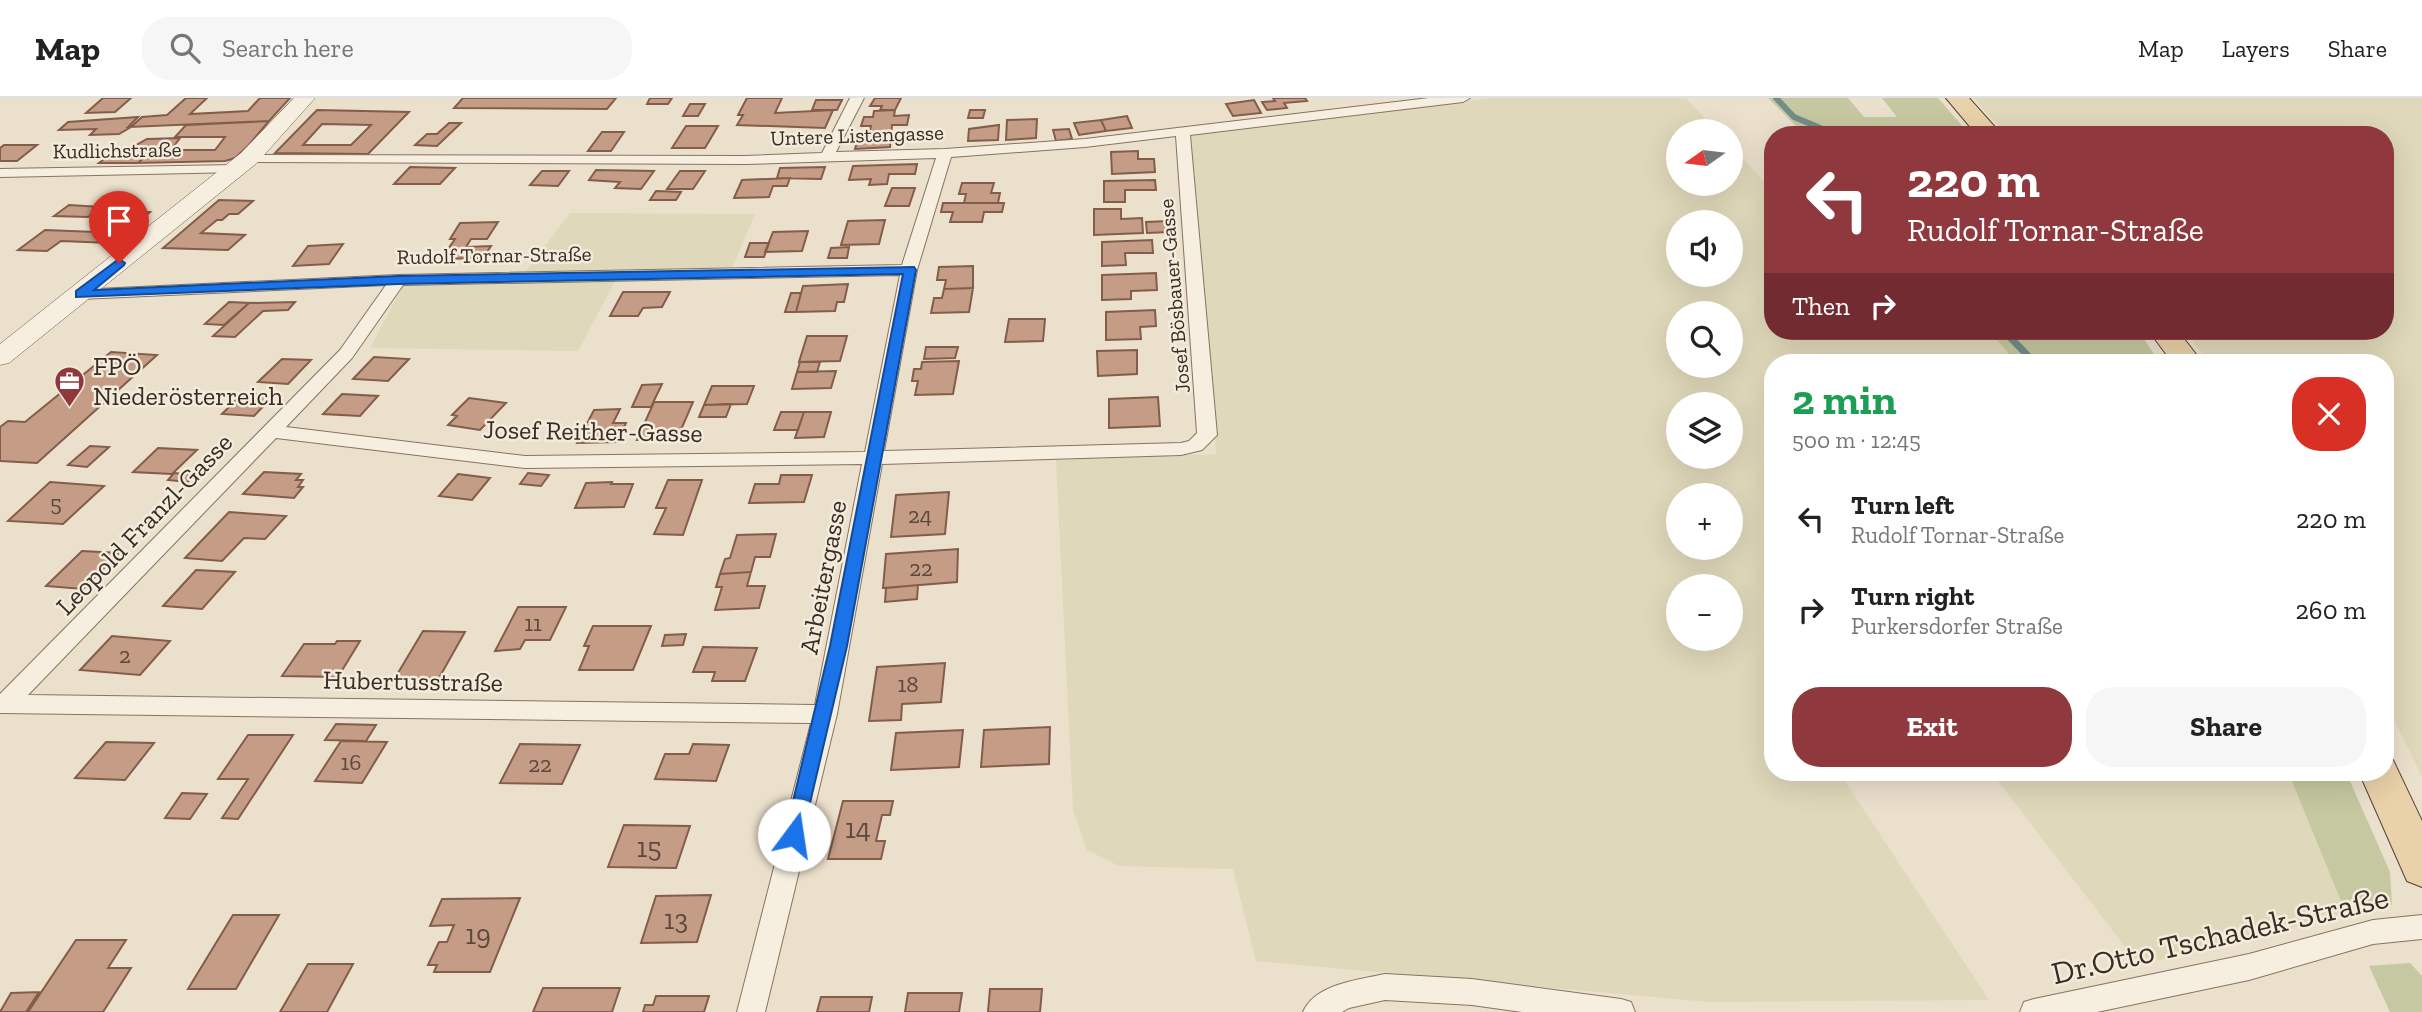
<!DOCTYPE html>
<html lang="en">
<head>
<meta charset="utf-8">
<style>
	:root { --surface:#fff; --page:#f6f6f6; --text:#222; --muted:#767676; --line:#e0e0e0; --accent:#8f383e }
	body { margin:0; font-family:"Zilla Slab",serif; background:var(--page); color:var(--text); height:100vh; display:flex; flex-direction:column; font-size:26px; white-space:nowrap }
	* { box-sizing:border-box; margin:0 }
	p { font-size:23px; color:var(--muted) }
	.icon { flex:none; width:38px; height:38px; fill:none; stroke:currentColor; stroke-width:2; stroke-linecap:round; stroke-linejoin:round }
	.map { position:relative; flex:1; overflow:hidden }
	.panel { position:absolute; left:1764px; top:256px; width:630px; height:427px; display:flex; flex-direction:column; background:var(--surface); border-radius:28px; box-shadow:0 7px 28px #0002 }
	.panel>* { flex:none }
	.hud { position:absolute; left:1764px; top:28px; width:630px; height:214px; border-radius:28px; box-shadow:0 7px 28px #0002; background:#8f383e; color:#fff; overflow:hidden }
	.needle { width:46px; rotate:256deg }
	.tools { position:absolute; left:1666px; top:21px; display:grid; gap:14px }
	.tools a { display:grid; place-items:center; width:77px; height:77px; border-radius:50%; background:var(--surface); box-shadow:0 7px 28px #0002; font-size:35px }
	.pin { position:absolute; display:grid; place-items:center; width:60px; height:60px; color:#fff; margin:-72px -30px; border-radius:50% 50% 50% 0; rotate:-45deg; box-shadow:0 0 7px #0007 }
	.pin .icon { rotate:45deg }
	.me { position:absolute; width:77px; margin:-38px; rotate:14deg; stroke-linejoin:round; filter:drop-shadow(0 0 5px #0008) }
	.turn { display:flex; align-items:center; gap:24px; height:147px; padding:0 28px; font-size:32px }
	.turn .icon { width:91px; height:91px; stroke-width:2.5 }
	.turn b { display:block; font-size:49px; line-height:60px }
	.then { display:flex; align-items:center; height:66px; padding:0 28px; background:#0003; gap:14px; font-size:26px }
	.round { display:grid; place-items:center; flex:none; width:74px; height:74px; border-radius:28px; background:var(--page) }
	.summary { display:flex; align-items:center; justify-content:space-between; height:119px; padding:0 28px }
	h1 { font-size:42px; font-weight:700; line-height:52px; color:#1e9e55 }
	.cta { display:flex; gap:14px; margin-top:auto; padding:14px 28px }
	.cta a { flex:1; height:80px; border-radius:28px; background:var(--accent); color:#fff; font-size:28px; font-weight:700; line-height:80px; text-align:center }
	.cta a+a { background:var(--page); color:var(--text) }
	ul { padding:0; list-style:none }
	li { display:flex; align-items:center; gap:21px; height:91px; padding:0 28px }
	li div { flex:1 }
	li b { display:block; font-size:26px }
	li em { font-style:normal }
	header { display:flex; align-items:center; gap:42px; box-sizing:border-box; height:98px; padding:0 35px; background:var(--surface); border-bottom:2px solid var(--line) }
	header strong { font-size:33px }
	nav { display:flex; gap:38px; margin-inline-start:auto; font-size:24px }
	.search { width:490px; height:63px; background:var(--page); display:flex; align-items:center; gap:18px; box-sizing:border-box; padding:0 24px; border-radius:28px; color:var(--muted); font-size:26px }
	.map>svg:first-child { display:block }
	.farmland { fill:#e0d8ba; fill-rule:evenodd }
	.green { fill:#c6c8a1 }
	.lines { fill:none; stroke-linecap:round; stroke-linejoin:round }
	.stream-far1 { stroke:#738e86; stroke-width:6 }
	.stream { stroke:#738e86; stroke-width:7 }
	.building { fill:#c59d86; stroke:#835d4a; stroke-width:2; fill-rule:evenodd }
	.minor-casing { stroke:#877362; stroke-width:2 }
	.secondary-casing { stroke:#695444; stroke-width:1 }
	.primary-casing { stroke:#554235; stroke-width:2 }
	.minor { fill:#f6eedf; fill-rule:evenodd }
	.secondary { fill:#f6eedf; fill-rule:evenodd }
	.primary { fill:#e9d1a9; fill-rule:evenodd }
	.route { fill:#1a73e8; stroke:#114b97; stroke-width:2 }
	.labels { text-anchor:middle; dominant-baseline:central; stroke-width:5; stroke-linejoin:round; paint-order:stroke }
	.far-street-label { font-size:21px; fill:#392c23; stroke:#f3ebdb }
	.number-label { font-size:23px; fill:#5c483c }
	.poi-label { font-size:26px; fill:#392c23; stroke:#f3ebdb; text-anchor:start }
	.street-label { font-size:26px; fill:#392c23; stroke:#f3ebdb }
	.near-number-label { font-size:28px; fill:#5c483c }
	.near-street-label { font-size:32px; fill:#392c23; stroke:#f3ebdb }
</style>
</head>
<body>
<header>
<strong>Map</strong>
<div class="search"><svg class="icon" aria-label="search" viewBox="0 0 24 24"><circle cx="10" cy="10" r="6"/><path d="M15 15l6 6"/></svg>Search here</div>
<nav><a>Map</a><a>Layers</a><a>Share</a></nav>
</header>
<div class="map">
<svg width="2422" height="914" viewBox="0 0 2422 914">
	<rect width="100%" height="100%" fill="#ebe0cc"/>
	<path class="farmland" d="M1491,0H1686L1717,33H1678V86H1731V48L1773,93V233H1989L2016,264H1773V674H1839L1989,902L1709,904L1256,863L1233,771L1119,768L1087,752L1073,712L1056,362L1216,356L1189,35ZM1678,124H1731V177H1678ZM1678,215H1731V268H1678ZM1678,306H1731V359H1678ZM1678,397H1731V450H1678ZM1678,488H1731V541H1678Z
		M1973,0H2422V679L2385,603V264H2208L2185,233H2385V37H2007Z
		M570,115L755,116L732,170L621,172L578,253L370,250L403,188L517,185Z
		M1991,674H2288L2341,803L2343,817L2139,867Z"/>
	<path class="green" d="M1768,0H1848L1864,19H1897L1882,0H1938L1970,37H1805Z
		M1989,233H2139L2159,264H2016Z
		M2288,674H2346L2390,774L2392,807L2341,803Z
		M2410,865L2422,878V914H2390L2369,868Z"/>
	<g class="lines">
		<path class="stream-far1" d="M1776,0L1794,19L1837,37"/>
		<path class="stream" d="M2004,233L2034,264"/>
	</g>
	<path class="building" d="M103,0H131L115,14L86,15Z
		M186,0H207L190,16L248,13L260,0H290L269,23L131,29L142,19L167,17Z
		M463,0H616L607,11L454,10Z
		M650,0H672L668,6H647Z
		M747,0H782L775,15L833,12L825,30L737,27L743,17H738Z
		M875,0H901L895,12H880L882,8H870Z
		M1273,0H1305L1307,3L1284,5L1287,10L1267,12L1262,4L1275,3Z
		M816,2H842L837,12H812Z
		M1254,2L1261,15L1233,18L1226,6Z
		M690,6H705L698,18H683Z
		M317,12L409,14L368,56L275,55ZM322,26L371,27L351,47H303Z
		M895,12L894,18L909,17L907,27H892L890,49L855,51L858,40L868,39L871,28H861L864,19H873L874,13Z
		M970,12H985L983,20H968Z
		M1127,18L1132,30L1106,33L1101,22Z
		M138,19L128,29H131L119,36L90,37L96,31L59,32L68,24Z
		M1037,21L1036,40L1006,42L1007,22Z
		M1101,22L1106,33L1079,37L1074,25Z
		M269,23L248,48L235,60L225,63L138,65L155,50L129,51L147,41L180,40L171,52H215L225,39H175L186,27Z
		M449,25H461L437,48L415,47L427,36H437Z
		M999,27L998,42L968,43L969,31Z
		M686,28H718L705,50H672Z
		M1069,31L1072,41L1056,43L1053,32Z
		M602,34H624L611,53H588Z
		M4,47H37L17,63H0V50Z
		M155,50L138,65H99L116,51Z
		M1138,53V61H1154L1155,74L1112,76L1111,54Z
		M917,66L915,76H889L887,86L869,87L871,81L849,82L853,68Z
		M410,69L455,70L440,86H394Z
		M825,69L821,81L777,80L780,70Z
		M596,72L654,73L641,91L615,90L620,84L589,82Z
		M542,73H569L558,88L530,87Z
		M680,73H705L693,91H667Z
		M790,80L787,88H773L769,99L734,100L742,82Z
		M1155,82L1156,92H1125V104H1104V83Z
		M962,85H994L991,95H1000L998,105H964L966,96H959Z
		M892,90H915L909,108H885Z
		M656,93L681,94L676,102H650Z
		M219,102L253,103L238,116H229L222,122H217L201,135L245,137L228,152L163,150Z
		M943,105H1004L1002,114H984L982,124H950L953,114H941Z
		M69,107L102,109L88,119L54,118Z
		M1094,111H1121V121L1142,120L1143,135L1094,137Z
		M108,112L150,114L110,145L61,143L47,153L18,152L45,132L96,134L113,121H97Z
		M885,122L879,146L841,147L848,123Z
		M1169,123V134L1147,135L1146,124Z
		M498,124L487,141H471L466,149L491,148L483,160L441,161L455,141H450L460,125Z
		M808,133L802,153L765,154L773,134Z
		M1152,142L1153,155H1125L1126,167L1102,168V144Z
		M750,145H769L764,159H745Z
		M343,146L329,166L293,168L308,148Z
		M849,149L847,160H828L831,150Z
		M973,168V190L944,191L946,182H937L939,169Z
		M1156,175L1157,192L1131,193V201L1102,202V177Z
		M848,186L844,204H837L835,213L796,214L803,188Z
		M973,190L969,214L931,215L934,200H942L944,191Z
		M623,194H670L662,209L643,210L638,218H610Z
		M791,195H801L796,214H785Z
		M229,204L249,205L224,227L205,226Z
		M295,204L288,212L263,213L235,239L213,238L249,205Z
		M1155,212L1156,228L1140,229L1141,241L1106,242V214Z
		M1009,221H1045L1043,243L1005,244Z
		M807,238H847L840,263L799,264Z
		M926,249H958L955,260L924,261Z
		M1137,252V276L1098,278L1097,253Z
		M111,254L157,257L37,365L0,363V329L8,323L25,324Z
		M374,259L409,261L388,283L353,281Z
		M282,261L311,262L288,286L258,284Z
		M959,263L953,296L915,297L918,283H912L914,271H921L922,264Z
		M800,264H820L817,274H797Z
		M836,273L831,290L792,291L797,274Z
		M662,286L651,309H632L642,287Z
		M712,288H754L747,306L704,307Z
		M243,295L274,297L254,318L222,316Z
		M342,296L378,298L360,318L323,316Z
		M1158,299L1160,328L1109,330V301Z
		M469,300L506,305L480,332L448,327L457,318L452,317Z
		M654,304H693L677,341L637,342Z
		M731,306L726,319H699L704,307Z
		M620,311L613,325H626L617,344L577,345L594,312Z
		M781,314H804L798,332H774Z
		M804,314H831L824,339L795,340Z
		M90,348L109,349L87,369L68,367Z
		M158,350L197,352L172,376L133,374Z
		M264,374L301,376L296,382H303L298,389H303L294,400L243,396Z
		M174,375L195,377L188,384L168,382Z
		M528,375L549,377L541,388L520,386Z
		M458,376L490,380L472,402L439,398Z
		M781,377H812L804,404L749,405L755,386H779Z
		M668,382H702L683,437L654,436L666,410H656Z
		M50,384L104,388L63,426L8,423Z
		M612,384L611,386H633L624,409L575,410L586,385Z
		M949,394L945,436L891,439L896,397Z
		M229,414L286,418L265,441L244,440L222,463L185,460Z
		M776,436L770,459H755L751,474L720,476L725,461L730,460L737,437Z
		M958,451L957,484L883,490L886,456Z
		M82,453L119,455L83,491L46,488Z
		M196,472L235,474L202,511L163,508Z
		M751,474L747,488H765L759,510L715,512L722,489H716L720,476Z
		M918,487L917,501L885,504L886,490Z
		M518,509H566L550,542H525L520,551L495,553Z
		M593,528H651L633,572H579L589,548H584Z
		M423,533L465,534L439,580H395Z
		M686,536L683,547L662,548L665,537Z
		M112,538L170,543L140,577L80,572Z
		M337,543H360L338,579L282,578L304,546H335Z
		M703,549L757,550L745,583H712L715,574H693Z
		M945,565L941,604L902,606L901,622L869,623L877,569Z
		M336,626L376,627L366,643L325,642Z
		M1050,629L1049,666L981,669L984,632Z
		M963,632L959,669L891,672L896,635Z
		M248,637H293L238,721L222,720L248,681H218Z
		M341,643L387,644L362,685L315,683Z
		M106,644L154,645L125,682L75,680Z
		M520,646L580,647L562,686L500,685Z
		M693,646L729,647L716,683L655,681L665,656H689Z
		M182,695L207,696L190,721L165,720Z
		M843,703H893L890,717H882L876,743H885L881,761H828Z
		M624,727L690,728L676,770L608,769Z
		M711,797L697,844L641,845L656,798Z
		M520,800L490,874H434L437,867H428L439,844H447L454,827L430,828L442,801Z
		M233,817H279L236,891H188Z
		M76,842H126L108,870H131L103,914H28Z
		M308,866H353L327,914H280Z
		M543,890H620L612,914H533Z
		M990,891H1042L1040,914H988Z
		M39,894L26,914H0L11,895Z
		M908,895H962L959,914H905Z
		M656,898H709L704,914H643L645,907H653Z
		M821,899H872L869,914H817Z"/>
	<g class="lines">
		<defs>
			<path id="minor" d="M850,0H864L836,54L945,51L1085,41L1429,0H1470L1463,4L1190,37L1217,337L1202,352L1181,357L882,366L837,616L765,914H737L811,625L0,615V596L340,252L386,187L81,201L75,200L73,196L75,192L398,177L902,167L936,60L745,66L249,64L242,60L244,57L745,58L822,55ZM1176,38L1197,335L1189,343L1181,345L884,353L917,172L951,59L1085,49ZM900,177L865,354L525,358L286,329L352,260L403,187ZM276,340L525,370L862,366L815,607L28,597Z
				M235,67L242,71L240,74L0,79V71Z
				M2422,817V841L2373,846L2249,882L2097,914H2020L2024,904L2034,901L2249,856L2373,822Z
				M1385,876L1472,881L1621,901L1631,904L1635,914H1522L1472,907L1385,902L1349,910L1342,914H1303C1315,886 1358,882 1385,876Z"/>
			<path id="secondary" d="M294,0H315L257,65L9,265L0,267V246L241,55Z"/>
			<path id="primary" d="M1946,0H1969L2002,37H1977Z
				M2149,233H2178L2202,264H2172Z
				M2385,659L2393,662L2422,723V789L2407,783L2359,674H2385Z"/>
		</defs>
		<use href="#minor" class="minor-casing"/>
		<use href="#secondary" class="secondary-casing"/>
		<use href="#primary" class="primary-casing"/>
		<use href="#minor" class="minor"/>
		<use href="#secondary" class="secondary"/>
		<use href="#primary" class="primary"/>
	</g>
	<path class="route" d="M119,161L125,165L124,167L94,192L398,178L914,169L916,172L847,548L801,743L794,746L788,743L785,737L830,548L903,176L398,186L76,199V193Z"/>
	<defs>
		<symbol id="office-pin" viewBox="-11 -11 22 30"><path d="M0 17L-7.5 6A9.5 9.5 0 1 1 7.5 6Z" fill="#8f383e" stroke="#f3ebdb"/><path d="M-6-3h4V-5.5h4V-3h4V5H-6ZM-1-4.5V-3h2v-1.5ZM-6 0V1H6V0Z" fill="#fff"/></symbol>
	</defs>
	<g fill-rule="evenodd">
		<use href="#office-pin" x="52" y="266" width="35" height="47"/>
	</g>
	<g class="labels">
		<g class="far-street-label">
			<text transform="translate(857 37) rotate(-2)">Untere Listengasse</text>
			<text transform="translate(117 52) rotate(-1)">Kudlichstraße</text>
			<text transform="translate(494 157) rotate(-1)">Rudolf Tornar-Straße</text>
			<text transform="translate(1174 198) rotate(-95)">Josef Bösbauer-Gasse</text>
		</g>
		<g class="number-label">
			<text x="56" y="405">5</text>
			<text x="920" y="417">24</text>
			<text x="921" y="470">22</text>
			<text x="533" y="525">11</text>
			<text x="125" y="557">2</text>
			<text x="908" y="586">18</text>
			<text x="351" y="664">16</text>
			<text x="540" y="666">22</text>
		</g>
		<g class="poi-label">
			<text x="93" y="268">FPÖ<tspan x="93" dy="30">Niederösterreich</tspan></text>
		</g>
		<g class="street-label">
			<text transform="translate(593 333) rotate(1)">Josef Reither-Gasse</text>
			<text transform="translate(144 426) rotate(-46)">Leopold Franzl-Gasse</text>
			<text transform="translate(823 479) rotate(-79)">Arbeitergasse</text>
			<text transform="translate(413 583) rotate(1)">Hubertusstraße</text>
		</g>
		<g class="near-number-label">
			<text x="858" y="730">14</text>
			<text x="649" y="749">15</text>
			<text x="676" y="821">13</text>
			<text x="478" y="836">19</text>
		</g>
		<g class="near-street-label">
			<text transform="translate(2220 837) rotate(-13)">Dr.Otto Tschadek-Straße</text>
		</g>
	</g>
</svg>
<div class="tools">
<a><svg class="needle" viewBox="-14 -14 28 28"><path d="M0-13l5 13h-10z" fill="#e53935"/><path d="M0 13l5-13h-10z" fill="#767676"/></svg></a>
<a><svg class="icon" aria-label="sound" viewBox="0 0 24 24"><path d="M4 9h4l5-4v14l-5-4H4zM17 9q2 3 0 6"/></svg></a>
<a><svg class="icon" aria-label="search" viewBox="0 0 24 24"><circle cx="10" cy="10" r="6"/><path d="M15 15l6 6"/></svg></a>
<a><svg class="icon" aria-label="layers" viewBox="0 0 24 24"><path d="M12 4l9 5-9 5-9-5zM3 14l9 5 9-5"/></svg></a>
<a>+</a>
<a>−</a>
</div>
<div class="pin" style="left:119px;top:165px;background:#d93025"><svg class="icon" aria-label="arrive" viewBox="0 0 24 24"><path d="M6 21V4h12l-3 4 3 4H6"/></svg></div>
<svg class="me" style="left:794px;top:737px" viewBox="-20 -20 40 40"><circle r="19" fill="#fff"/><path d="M0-13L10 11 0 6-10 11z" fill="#1a73e8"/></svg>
<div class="hud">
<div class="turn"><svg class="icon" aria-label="left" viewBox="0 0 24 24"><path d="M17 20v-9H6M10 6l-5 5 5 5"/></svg><div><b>220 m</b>Rudolf Tornar-Straße</div></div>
<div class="then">Then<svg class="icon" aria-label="right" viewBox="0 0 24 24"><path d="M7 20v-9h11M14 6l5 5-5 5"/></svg></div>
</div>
<section class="panel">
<div class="summary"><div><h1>2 min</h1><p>500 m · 12:45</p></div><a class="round" style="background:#d93025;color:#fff"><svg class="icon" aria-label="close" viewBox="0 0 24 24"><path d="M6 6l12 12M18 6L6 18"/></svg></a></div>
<ul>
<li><svg class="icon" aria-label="left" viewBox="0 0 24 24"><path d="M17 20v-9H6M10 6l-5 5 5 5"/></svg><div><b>Turn left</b><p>Rudolf Tornar-Straße</p></div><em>220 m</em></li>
<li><svg class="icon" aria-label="right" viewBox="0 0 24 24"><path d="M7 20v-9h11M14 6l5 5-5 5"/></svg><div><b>Turn right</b><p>Purkersdorfer Straße</p></div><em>260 m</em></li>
</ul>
<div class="cta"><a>Exit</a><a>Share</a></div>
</section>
</div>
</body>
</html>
